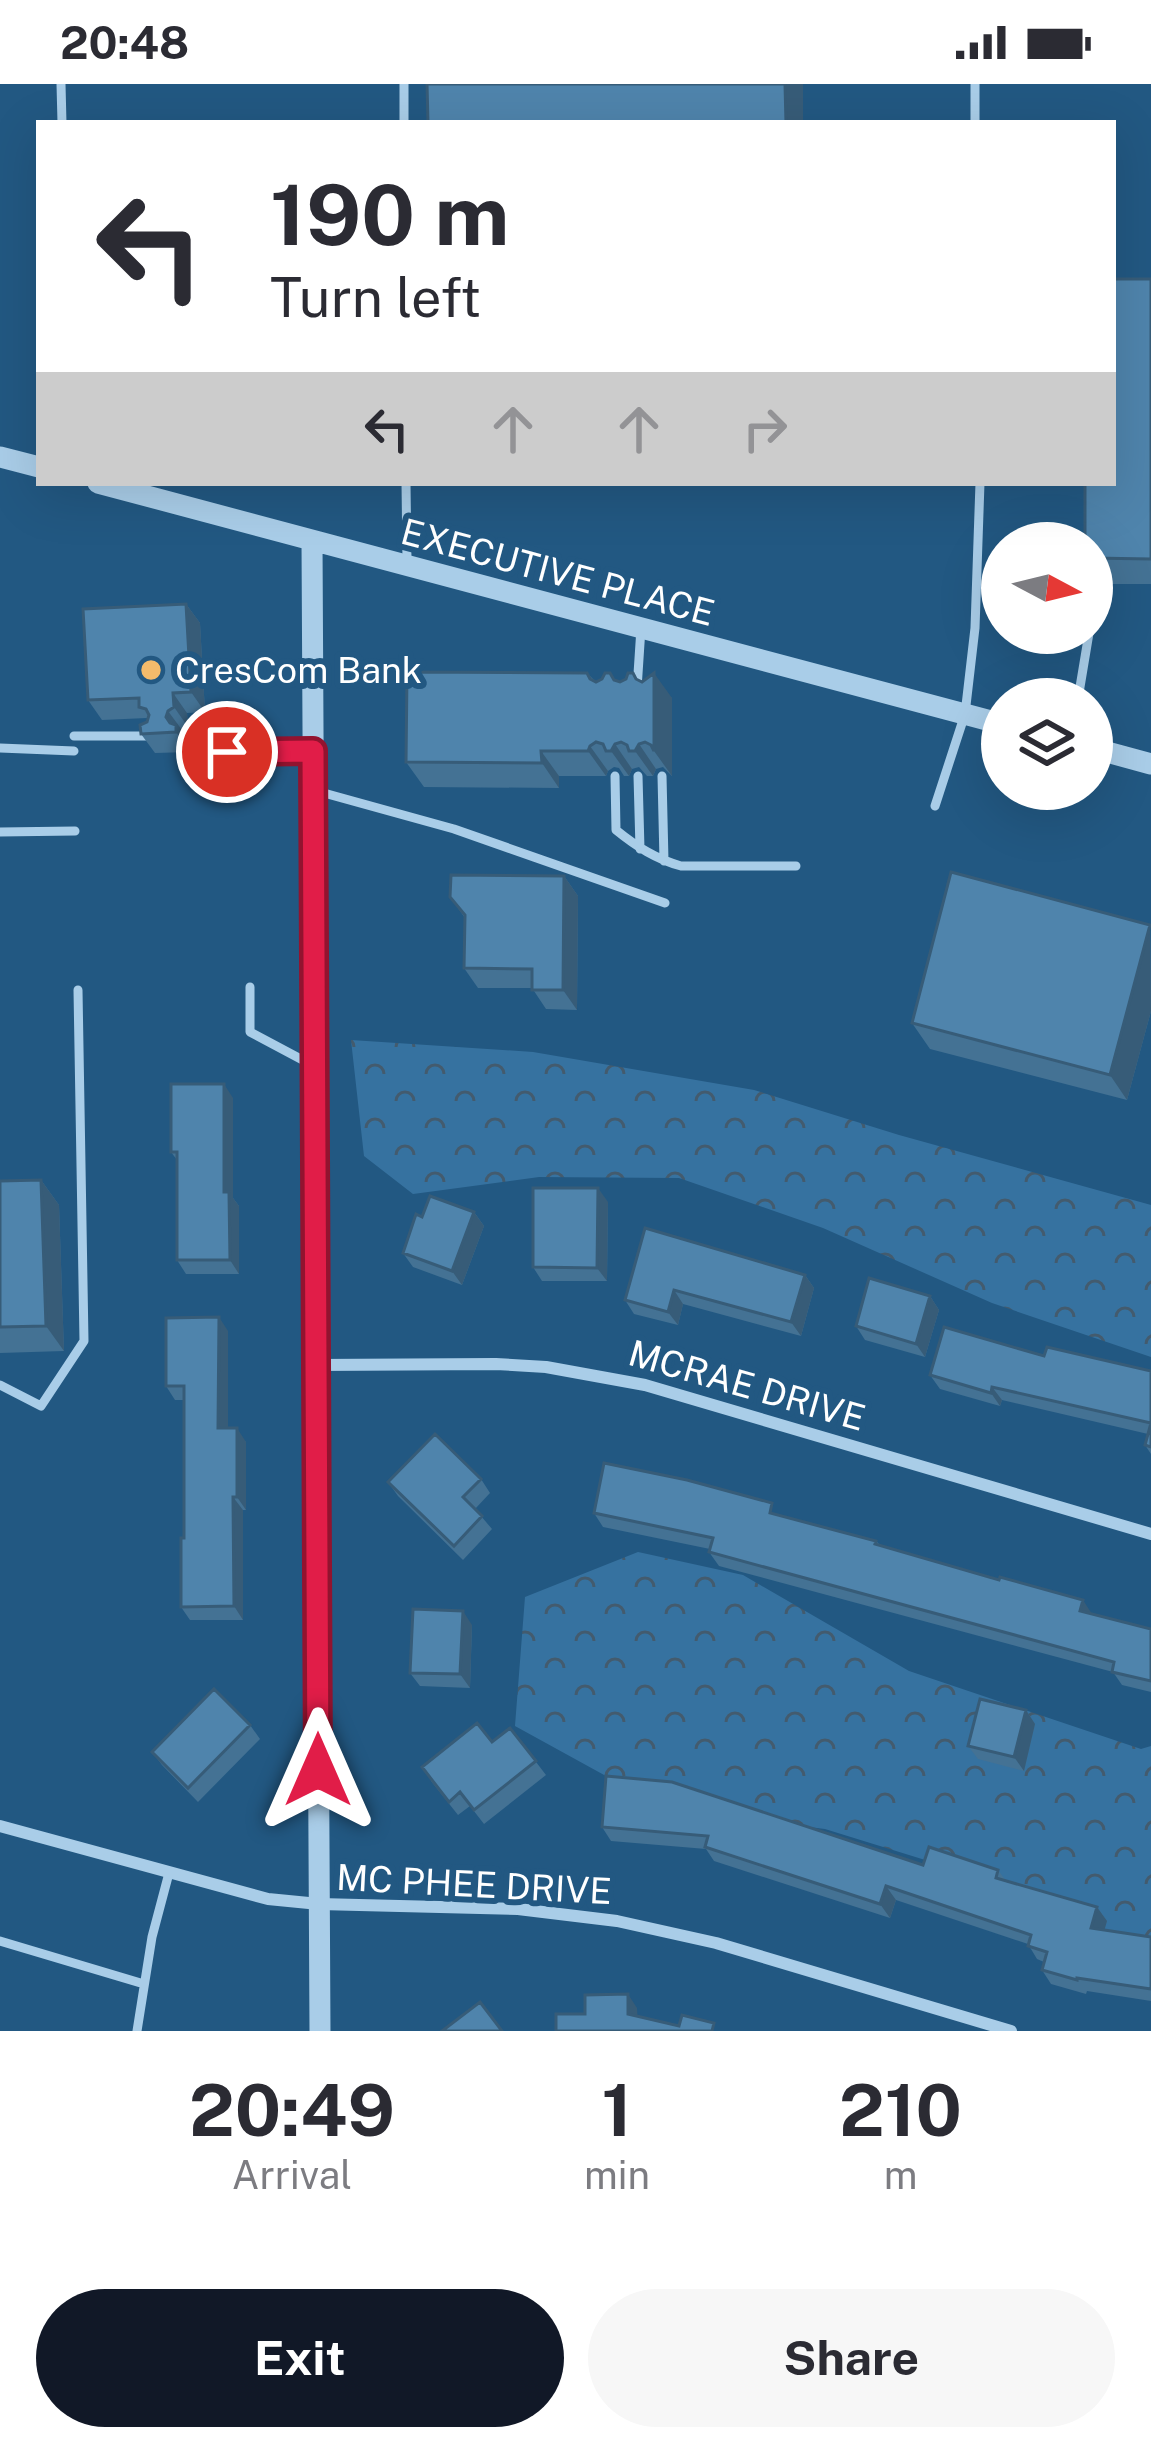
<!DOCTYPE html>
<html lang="en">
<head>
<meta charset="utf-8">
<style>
	:root { --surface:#fff; --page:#f7f7f7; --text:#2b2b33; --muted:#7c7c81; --accent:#111827 }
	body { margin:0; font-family:"Public Sans",sans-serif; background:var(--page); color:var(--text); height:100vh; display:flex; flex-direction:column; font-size:45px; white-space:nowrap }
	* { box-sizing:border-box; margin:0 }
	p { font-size:39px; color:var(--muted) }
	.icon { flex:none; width:66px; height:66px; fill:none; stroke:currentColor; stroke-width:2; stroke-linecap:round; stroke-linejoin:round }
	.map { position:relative; height:1947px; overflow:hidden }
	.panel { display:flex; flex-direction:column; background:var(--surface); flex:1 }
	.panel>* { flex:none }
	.banner { position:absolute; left:36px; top:36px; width:1080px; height:366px; border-radius:0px; box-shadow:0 12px 48px #0002; background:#fff; color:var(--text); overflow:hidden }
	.needle { width:78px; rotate:97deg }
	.fabs { position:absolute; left:981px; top:438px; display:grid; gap:24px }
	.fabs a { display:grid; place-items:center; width:132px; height:132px; border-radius:50%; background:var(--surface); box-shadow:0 12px 48px #0002; font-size:60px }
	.pin { position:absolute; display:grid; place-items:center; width:102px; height:102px; color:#fff; margin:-51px; border:6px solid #fff; border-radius:50%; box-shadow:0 3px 12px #0007 }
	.me { position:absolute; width:132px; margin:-66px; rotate:0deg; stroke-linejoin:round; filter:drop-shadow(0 0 9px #0008) }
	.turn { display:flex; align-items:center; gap:42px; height:252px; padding:0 36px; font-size:54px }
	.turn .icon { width:156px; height:156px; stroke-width:2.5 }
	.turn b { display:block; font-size:84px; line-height:102px }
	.lanes { display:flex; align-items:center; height:114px; padding:0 36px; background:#0003; justify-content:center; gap:60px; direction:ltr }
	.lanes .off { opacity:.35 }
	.eta { display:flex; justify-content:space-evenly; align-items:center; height:204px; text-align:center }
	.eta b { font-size:72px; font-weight:700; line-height:84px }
	.button { display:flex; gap:24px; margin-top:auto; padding:24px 36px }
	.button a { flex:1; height:138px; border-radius:72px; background:var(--accent); color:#fff; font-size:48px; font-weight:700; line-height:138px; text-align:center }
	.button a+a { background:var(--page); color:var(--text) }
	.status { display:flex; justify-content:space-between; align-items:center; height:84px; padding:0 60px; background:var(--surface); direction:ltr }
	.status svg { height:33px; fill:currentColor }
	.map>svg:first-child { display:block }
	.forest { fill:url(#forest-crowns) }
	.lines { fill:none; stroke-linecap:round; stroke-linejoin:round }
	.service { stroke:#a9cde8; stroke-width:9 }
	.minor { stroke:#a9cde8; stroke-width:12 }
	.tertiary { stroke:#a9cde8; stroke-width:21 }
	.wall { fill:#447294 }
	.shaded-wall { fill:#375c78 }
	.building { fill:#4f84ac; stroke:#375c78; stroke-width:3 }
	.route-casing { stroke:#92132f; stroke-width:30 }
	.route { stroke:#e11d48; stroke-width:21 }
	.poi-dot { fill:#f4bb6b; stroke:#225882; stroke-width:4.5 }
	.labels { text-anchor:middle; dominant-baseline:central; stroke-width:12; stroke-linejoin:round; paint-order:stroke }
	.street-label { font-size:36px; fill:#fff; stroke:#225882 }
	.poi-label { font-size:36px; fill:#fff; stroke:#225882; text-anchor:start }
</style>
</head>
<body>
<div class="status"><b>20:48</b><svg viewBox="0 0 49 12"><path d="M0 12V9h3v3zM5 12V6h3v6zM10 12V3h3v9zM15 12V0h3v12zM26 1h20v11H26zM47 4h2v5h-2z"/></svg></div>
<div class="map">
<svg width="1151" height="1947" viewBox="0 0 1151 1947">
	<defs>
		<pattern id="forest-crowns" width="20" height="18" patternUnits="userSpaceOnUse" patternTransform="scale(3)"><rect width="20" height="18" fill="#3672a0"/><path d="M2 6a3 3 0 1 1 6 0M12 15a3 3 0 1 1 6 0" fill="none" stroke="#435b6e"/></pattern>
	</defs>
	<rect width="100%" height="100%" fill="#225882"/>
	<path class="forest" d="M351,956L533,968L754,1006L899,1051L1151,1121V1273L992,1219L823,1144L679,1094L539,1093L413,1110L364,1072Z
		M638,1468L743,1491L909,1587L1141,1665L1151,1662V1862L1087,1847L964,1788L825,1745L666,1725L515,1642L525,1513Z"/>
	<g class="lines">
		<path class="service" d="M61,0L62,39
			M404,0V39
			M975,0V39
			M406,399L407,477
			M1092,534L1093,530
			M637,605L641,544
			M1078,615L1089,549
			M74,652H152
			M189,652L227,653
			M0,664L74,667
			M227,668L312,667
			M615,692L616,746C637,763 656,775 681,782H796
			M638,692L640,765
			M662,692L664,777
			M313,706L454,745L665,819
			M935,722L965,630L975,544L980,399
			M0,748L75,747
			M250,903V948L312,981
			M0,1301L41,1322L84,1257L78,906
			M0,1857L144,1900
			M137,1947L152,1853L169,1789"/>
		<path class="minor" d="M316,1281L496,1280L546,1283L645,1301L1151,1450
			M0,1742L268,1815L319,1820L518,1825L617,1837L716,1859L1011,1947"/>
		<path class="tertiary" d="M0,373L39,383
			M98,399L1002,640
			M312,458L320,1947
			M1092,664L1151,680"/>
	</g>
	<path class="wall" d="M1151,195V500H1103L1092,485V459Z
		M186,520L200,539L205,628L187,629L188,643L182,646L181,649L189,661L190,668L155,669L141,650L147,638V634L102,636L88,616Z
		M587,589L596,598H620L633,589L638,596L672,614V692L663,683L656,685L653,692H647L639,683L632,685L629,692H624L619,684L614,683L608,687L606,692H559V704L424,703L406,678Z
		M564,792L578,812L577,926L546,925L532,904H478L464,884L465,834L450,813Z
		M1150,841L1151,927L1127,1016L930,965L912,939Z
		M233,1014V1114L239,1122V1190H186L177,1176V1076L171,1068Z
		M41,1096L59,1121L64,1267L0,1269V1097Z
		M608,1118L607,1197H542L533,1183Z
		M474,1128L484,1142L462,1201L413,1183L403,1169L422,1133Z
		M645,1144L805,1191L814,1204L801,1252L683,1220L678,1241L634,1230L625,1216Z
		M930,1212L939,1226L925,1273L865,1256L856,1242Z
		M228,1247V1344L246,1358V1426H243V1536H190L181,1523L184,1454V1316H175L166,1302Z
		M1044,1272L1151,1287V1370L1145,1361L1148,1350L1002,1316L1000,1322L940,1305L930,1291Z
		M481,1395L490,1409L475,1425L492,1445L463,1476L398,1412L388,1398Z
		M594,1429L781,1432L876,1457L880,1461L1092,1530L1151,1545V1608L1122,1601L1113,1588L719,1482L709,1468L710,1465L603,1443Z
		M472,1541L470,1604L420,1602L410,1589Z
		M1026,1626L1035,1640L1024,1687L978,1675L968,1662Z
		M250,1641L260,1655L198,1718L162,1681L152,1668Z
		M510,1644L546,1691L484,1740L470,1722L458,1731L431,1697L492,1658Z
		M606,1692L923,1781L998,1786L1006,1797L1097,1823L1107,1837L1104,1846L1151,1853V1917L1087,1907L1086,1910L1051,1900L1042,1886L1044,1878L1037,1875L1028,1860L896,1816L890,1834L714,1777L706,1765L611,1757L602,1743Z"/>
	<path class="shaded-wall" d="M785,0H803V39H786Z
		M186,520L200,539L205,628L191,608Z
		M654,589L672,614V692L654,667Z
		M173,609L187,629L188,643L174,623Z
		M168,627L182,646L181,649L189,661L190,668L166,633Z
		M615,660L632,685L629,692L611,667Z
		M639,660L656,685L653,692L635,667Z
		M590,662L608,687L606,692L588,667Z
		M541,667L559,692V704L542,679Z
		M564,792L578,812L577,926L563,906Z
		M1150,841L1151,927L1127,1016L1110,991Z
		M224,1000L233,1014V1114L239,1122V1190L230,1176L224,1108Z
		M41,1096L59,1121L64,1267L46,1242Z
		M598,1104L608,1118L607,1197L597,1184Z
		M474,1128L484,1142L462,1201L452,1187Z
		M805,1191L814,1204L801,1252L791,1238Z
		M674,1206L683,1220L678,1241L668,1228Z
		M930,1212L939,1226L925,1273L916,1260Z
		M219,1233L228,1247V1358L218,1344Z
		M992,1303L1002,1316L1000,1322L991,1309Z
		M237,1344L246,1358V1426L237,1413Z
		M233,1413L243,1426V1536L234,1522Z
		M1083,1516L1092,1530L1080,1527Z
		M463,1527L472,1541L470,1604L460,1590Z
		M1026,1626L1035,1640L1024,1687L1014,1673Z
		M886,1802L896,1816L890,1834L880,1820Z
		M1097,1823L1107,1837L1101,1858L1091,1844Z
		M628,1910L637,1924L638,1943L628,1930Z"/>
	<path class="building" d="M427,0H785L786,39H428Z
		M1113,195H1151V475L1092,474V459H1085V399H1113Z
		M186,520L191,608L173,609L174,623L168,627L166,633L170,639L176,641V648L141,650L140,641L147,638L149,631L146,625L139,623V614L88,616L83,525Z
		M407,588L587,589L590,595L596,598L602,595L605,589H610L614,596L620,598L626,595L628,589H633L636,595L642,598L654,589V667L651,661L645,658L639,660L635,667H629L627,661L621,658L615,660L611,667H606L603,660L596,658L590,662L588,667H541L542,679L406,678Z
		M951,788L1150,841L1110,991L912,939Z
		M451,791L564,792L563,906H532V885L464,884L465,831L450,813Z
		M171,1000H224V1108H229L230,1176H177V1068H171Z
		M41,1096L46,1242L0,1243V1097Z
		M533,1104H598L597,1184L533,1183Z
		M430,1112L474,1128L452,1187L403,1169L416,1130L422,1133Z
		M645,1144L805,1191L791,1238L674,1206L668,1228L625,1216Z
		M869,1194L930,1212L916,1260L856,1242Z
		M219,1233L218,1344H237V1413H233L234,1522L181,1523V1454H184V1302H166V1234Z
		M944,1243L1044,1272L1047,1263L1151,1287V1363L1145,1361L1151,1339L992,1303L991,1309L930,1291Z
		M435,1350L481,1395L463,1413L482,1432L454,1462L388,1398Z
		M604,1379L687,1396L772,1419L770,1429L876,1457L875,1460L999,1496L1000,1493L1083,1516L1080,1527L1151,1545V1597L1112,1588L1114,1578L709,1468L713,1454L594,1429Z
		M413,1525L463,1527L460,1590L410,1589Z
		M214,1605L250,1641L188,1704L152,1668Z
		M980,1615L1026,1626L1014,1673L968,1662Z
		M477,1639L492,1658L510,1644L536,1677L474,1726L460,1708L449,1718L422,1683Z
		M606,1692L672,1698L923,1781L929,1763L998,1786L996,1794L1097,1823L1091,1844L1151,1853V1905L1077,1894V1896L1042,1886L1047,1868L1028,1862L1031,1851L886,1802L880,1820L705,1763L708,1752L602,1743Z
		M628,1910V1930L679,1942L682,1931L714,1939L712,1947H556V1930H585V1911Z
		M480,1918L502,1947H442Z"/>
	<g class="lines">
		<defs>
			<path id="route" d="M227,668L313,667L318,1686"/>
		</defs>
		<use href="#route" class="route-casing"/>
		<use href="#route" class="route"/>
	</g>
	<circle class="poi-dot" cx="151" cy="586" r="12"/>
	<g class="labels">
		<g class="street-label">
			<text transform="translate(558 488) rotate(15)">EXECUTIVE PLACE</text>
			<text transform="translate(747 1301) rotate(16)">MCRAE DRIVE</text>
			<text transform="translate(474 1800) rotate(3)">MC PHEE DRIVE</text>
		</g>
		<g class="poi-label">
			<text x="175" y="586">CresCom Bank</text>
		</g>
	</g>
</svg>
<div class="fabs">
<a><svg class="needle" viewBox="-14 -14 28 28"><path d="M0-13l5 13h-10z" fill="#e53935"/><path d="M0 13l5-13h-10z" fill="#7c7c81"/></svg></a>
<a><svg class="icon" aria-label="layers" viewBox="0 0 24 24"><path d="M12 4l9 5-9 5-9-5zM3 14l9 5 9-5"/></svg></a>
</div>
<div class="pin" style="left:227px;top:668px;background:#d93025"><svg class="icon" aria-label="arrive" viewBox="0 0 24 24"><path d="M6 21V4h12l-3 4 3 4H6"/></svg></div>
<svg class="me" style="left:318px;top:1686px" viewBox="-20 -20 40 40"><path d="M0-17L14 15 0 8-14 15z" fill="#e11d48" stroke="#fff" stroke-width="4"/></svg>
<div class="banner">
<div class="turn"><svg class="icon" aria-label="left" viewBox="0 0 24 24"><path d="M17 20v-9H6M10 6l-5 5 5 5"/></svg><div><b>190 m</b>Turn left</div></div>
<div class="lanes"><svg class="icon" aria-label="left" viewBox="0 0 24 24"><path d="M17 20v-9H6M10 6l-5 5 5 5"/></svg><svg class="icon off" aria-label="ahead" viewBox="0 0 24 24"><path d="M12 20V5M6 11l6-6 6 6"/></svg><svg class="icon off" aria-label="ahead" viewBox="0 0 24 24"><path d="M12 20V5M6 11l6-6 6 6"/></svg><svg class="icon off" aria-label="right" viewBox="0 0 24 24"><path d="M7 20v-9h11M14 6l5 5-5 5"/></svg></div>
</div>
</div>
<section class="panel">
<div class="eta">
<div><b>20:49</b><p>Arrival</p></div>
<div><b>1</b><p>min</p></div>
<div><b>210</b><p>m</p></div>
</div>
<div class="button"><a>Exit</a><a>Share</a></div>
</section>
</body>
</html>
